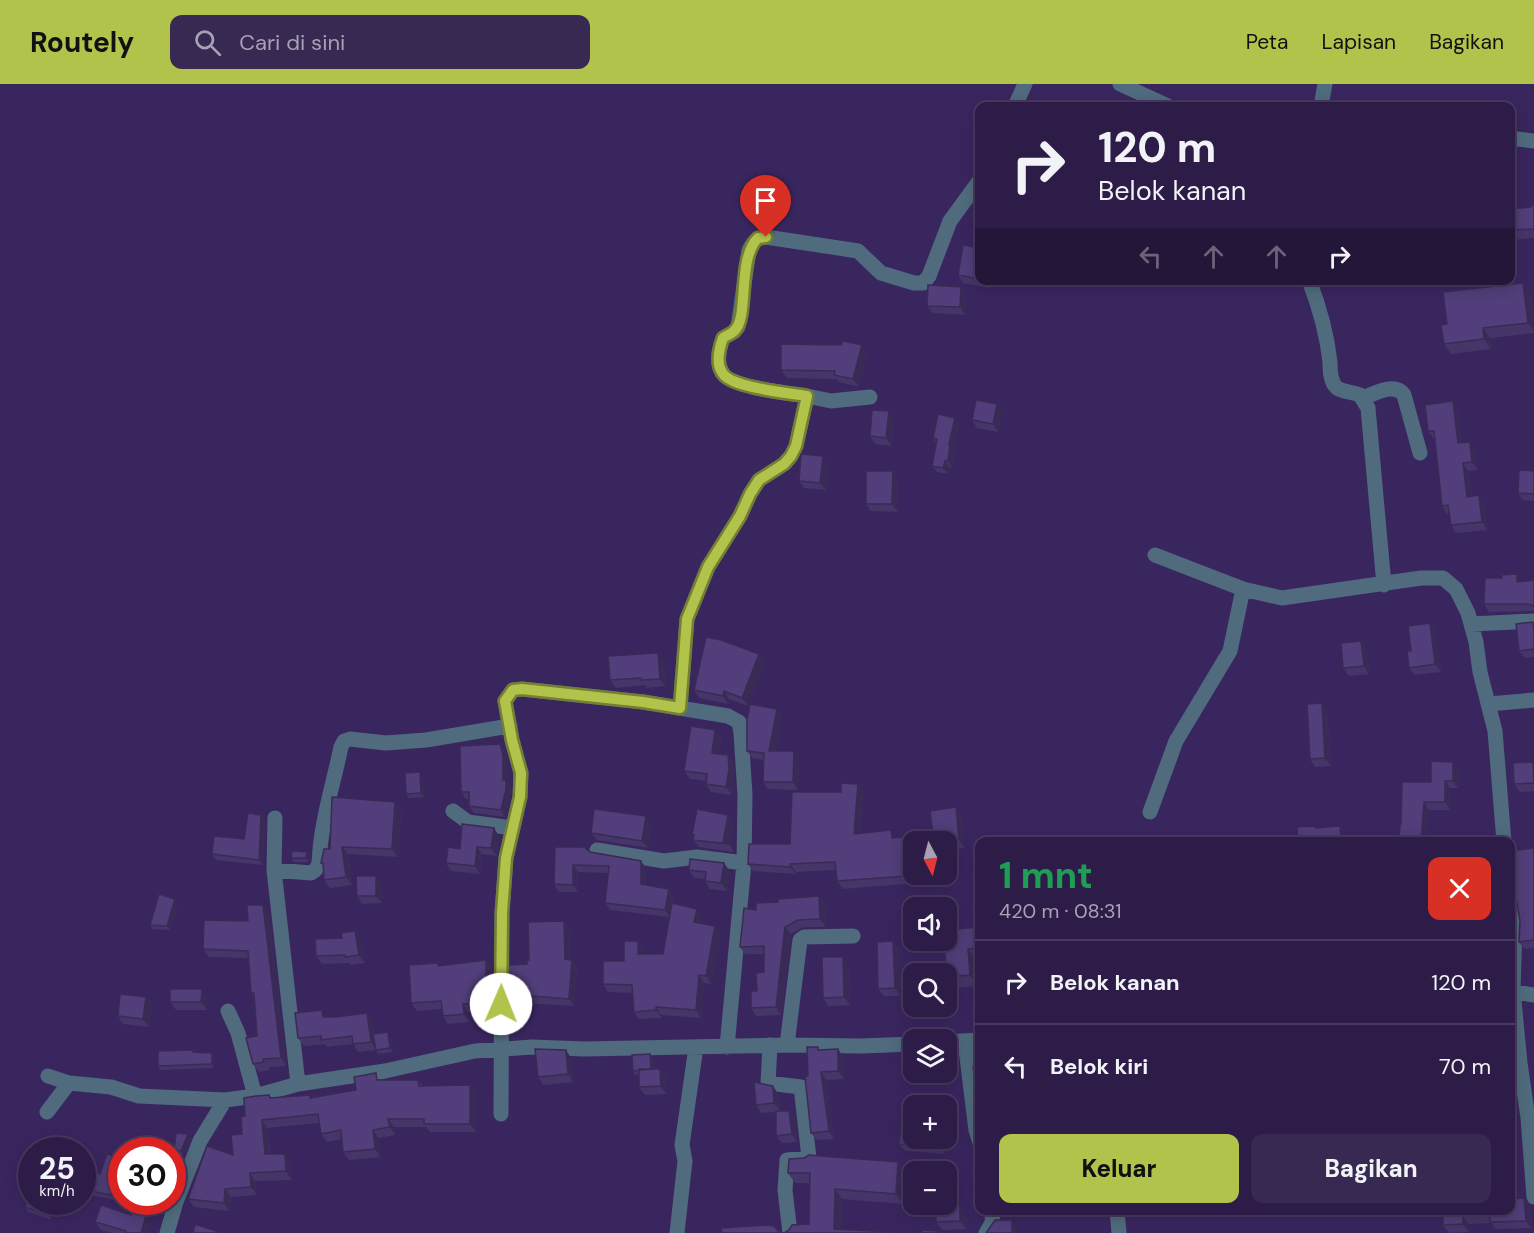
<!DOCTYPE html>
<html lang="id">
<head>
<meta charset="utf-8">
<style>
	:root { --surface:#2c1c47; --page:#382952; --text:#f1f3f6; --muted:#a6a1b4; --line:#483a60; --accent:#b2c34c }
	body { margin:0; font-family:"DM Sans",sans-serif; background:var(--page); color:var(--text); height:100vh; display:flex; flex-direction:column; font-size:22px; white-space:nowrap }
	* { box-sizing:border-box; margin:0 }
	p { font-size:20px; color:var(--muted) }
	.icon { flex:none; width:33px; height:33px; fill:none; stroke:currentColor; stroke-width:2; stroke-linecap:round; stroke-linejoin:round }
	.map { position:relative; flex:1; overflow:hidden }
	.panel { position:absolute; left:975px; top:753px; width:540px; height:378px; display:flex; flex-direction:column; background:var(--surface); border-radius:12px; box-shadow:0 3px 15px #0003,0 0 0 2px var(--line) }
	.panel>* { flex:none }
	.top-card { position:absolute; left:975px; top:18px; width:540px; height:183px; border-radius:12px; box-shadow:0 3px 15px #0003,0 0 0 2px var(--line); background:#2c1c47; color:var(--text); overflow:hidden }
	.needle { width:39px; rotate:173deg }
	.tools { position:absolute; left:903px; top:747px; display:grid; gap:12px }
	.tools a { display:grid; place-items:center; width:54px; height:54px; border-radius:12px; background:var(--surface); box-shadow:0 3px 15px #0003,0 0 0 2px var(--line); font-size:30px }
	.speed { position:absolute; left:18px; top:1053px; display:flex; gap:12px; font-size:30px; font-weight:700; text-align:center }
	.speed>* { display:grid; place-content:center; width:78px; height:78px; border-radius:50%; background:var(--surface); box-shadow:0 3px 15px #0003,0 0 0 2px var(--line); line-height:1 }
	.speed small { font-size:15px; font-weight:400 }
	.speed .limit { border:9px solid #d22; background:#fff; color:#111 }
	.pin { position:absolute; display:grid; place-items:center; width:51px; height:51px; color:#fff; margin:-62px -26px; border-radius:50% 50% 50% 0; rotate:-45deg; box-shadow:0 0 6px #0007 }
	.pin .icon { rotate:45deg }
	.me { position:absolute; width:66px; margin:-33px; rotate:1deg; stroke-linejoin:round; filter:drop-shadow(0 0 4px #0008) }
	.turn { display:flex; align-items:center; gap:21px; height:126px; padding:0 24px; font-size:27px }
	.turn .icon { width:78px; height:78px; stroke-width:2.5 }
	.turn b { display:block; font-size:42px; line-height:51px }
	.lanes { display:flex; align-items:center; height:57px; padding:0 24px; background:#0003; justify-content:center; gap:30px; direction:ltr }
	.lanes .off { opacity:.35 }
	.round { display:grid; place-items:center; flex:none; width:63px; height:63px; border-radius:12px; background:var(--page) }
	.head { display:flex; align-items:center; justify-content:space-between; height:102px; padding:0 24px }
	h1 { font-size:36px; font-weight:800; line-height:45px; color:#1e9e55 }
	.cta { display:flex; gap:12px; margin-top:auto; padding:12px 24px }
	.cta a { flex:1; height:69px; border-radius:12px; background:var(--accent); color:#111; font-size:24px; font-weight:800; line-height:69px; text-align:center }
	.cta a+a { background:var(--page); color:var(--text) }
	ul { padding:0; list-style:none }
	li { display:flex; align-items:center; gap:18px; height:84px; padding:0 24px; border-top:2px solid var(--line) }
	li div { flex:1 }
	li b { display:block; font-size:22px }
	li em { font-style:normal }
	header { display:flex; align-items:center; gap:36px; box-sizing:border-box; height:84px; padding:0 30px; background:var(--accent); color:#111 }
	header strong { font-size:28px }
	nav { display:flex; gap:33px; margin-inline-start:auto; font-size:21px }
	.search { width:420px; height:54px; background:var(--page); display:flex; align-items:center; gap:15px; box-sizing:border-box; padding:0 21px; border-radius:12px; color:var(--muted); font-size:22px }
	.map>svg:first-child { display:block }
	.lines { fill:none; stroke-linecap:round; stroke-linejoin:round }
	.minor { stroke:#4f6b7d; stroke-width:15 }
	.wall { fill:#463569 }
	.shaded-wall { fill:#392b55 }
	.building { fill:#513e7a; stroke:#392b55; stroke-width:1.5 }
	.route-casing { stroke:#747f31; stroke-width:15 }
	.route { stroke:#b2c34c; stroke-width:10 }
</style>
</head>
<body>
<header>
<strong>Routely</strong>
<div class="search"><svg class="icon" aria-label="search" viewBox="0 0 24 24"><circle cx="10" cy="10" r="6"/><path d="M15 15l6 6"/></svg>Cari di sini</div>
<nav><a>Peta</a><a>Lapisan</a><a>Bagikan</a></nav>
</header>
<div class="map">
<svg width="1534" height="1149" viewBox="0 0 1534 1149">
	<rect width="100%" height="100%" fill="#3a265f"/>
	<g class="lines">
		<path class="minor" d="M1120,0L1168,22
			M1015,22L1025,0
			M1321,22L1325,0
			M1510,54L1534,57
			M1309,196C1319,222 1327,251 1330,278C1330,286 1330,298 1337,304C1343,308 1353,308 1360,311L1368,324L1384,501
			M807,312C789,309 735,304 724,291C715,281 719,265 723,254L734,248L738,243L749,166C753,158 756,154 766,153L858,167L881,189L914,199H923L929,192L950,137L980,96
			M1363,314C1375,309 1395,298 1404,311L1420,369
			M1155,471L1243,505L1282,514L1421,494H1443L1456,505L1468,529L1476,558L1480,588L1495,647L1504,758
			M1471,540L1534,537
			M1489,620L1534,616
			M680,624L687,535L708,483L740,432L750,410L759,396L784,380L791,372L796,362L807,312L831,317L870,313
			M453,727L468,738L513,744
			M1150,728L1176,657L1230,567L1243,505
			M275,734L274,786L298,1000
			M274,786L311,789C321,784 319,774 320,765C323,731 334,697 341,663L344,657L350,655L386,659L426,656L510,642
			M1510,814L1515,845L1513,907L1520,979L1528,1034L1534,1113
			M1510,907L1534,911
			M228,927L238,949L255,1012
			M965,957L976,1046L980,1059
			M946,958L980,956
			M770,961L768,999L801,1003L809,1074L787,1076L785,1106L790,1149
			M787,961L800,856L804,853L853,852
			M727,963L744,779
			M48,992L69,999L111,1003L139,1012L225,1016
			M47,1028L69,999
			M501,1030L502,829L506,774L520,713L521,689L512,656L505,617L513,606L522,605L643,618L728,632L739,638L741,649L745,711L744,779L697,773L664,777L597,766
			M1117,1126L1119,1149
			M167,1149L176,1118L200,1057L225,1016L255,1012L298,1000L385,987L475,967L532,963L584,965L787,961L861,962L914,960
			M677,1149L685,1077L682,1061L696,963
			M986,1149L992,1139L993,1126"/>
	</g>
	<path class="wall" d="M1534,121V154L1510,156V125L1531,123Z
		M980,164V196H991L990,204L963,199L958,191Z
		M1523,199L1531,209L1534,239V249L1490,254L1491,265L1451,270L1444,260L1447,240Z
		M966,211L965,231L933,229L927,222Z
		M862,261L867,269L859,303L839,298L837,295L787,294L781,286Z
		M1458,325L1462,359L1476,366L1478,386L1468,387L1472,412L1484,419L1487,446L1456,449L1451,441L1449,429L1447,430L1442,422L1435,355H1434L1428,347Z
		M1002,328L998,348L977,344L972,336Z
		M894,335L892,362L875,360L870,352Z
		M959,340L954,365L955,367L952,384L949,383L948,390L937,388L932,382L936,359L933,354Z
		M828,380L826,406L804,404L799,397Z
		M893,387L898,395V428L871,427L866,420Z
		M1534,387V417L1523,416L1518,409Z
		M1517,490L1522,498L1534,496V527L1489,528L1484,520L1502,494Z
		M1533,538L1534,540V573L1525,574L1519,567Z
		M1430,539L1435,547L1441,588L1415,591L1409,584L1411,567Z
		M1367,565L1369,590L1349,592L1343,584Z
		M664,577L665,602L647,604L645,601L616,604L610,596Z
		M764,578L748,622L729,615L728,620L699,614L694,606Z
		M1322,619L1327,627L1331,682L1315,683L1310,675Z
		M777,625L782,632L775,667L799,674L798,706L768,705L763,698L764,676L752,674L747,667Z
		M715,646L721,654L719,670L728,671L733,679L734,693L732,711L711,708L706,700V697L690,695L684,687Z
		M500,660L505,667L508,678V699L511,703L510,712L505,733L474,729L469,722V715H466L461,708Z
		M1453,678L1459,685L1458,704H1450V726H1429L1427,758L1401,740L1431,698Z
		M1534,686V707L1520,708L1514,700Z
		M422,692L424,713L409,714L406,710Z
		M858,700L863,708L860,749L896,754L919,752L923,758H914V790H927L928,798L843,805L837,797L836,786L796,788V790L753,787L748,780L790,760L841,708Z
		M395,718L401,726L398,773L348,770L352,801L330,804L324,796L323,782L321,779L330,765Z
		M261,731L265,737L263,781L216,776L212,770L244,755Z
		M728,731L734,739L730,761L734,768L699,763L693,756L694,753L692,751Z
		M961,731L965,764L946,766V758Z
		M651,739L648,764L597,756L591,749Z
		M499,752L497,772L482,770L480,790L451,787L446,779L460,765Z
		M555,763L590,768L646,784V801L674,812L673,819L703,833L701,840L715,842L721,850L711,900L704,899L701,934L661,931L662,934L639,935L634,928L633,909L608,908L603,900L624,877L638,857L643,865V870H663L670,833L610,826L605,819L608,789L578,788V808H559L554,800Z
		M1534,764V864L1524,865L1519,858Z
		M307,768L310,772L309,778H294L291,774Z
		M689,786L730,787L727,807L710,805L705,797V795L694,794Z
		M376,792L381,800L382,819L362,820L357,812Z
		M819,812L825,820L826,843H803L791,850L781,931L756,932L751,924L764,888V870H745L740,863L756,826L778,818Z
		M178,819L170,846L152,845L150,841Z
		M269,829L286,982L269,983V986L259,988L253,980L257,952L255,915L251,909L248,874L209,873L203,865L248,837Z
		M564,837L569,844L570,876H572L577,884L574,922L526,919V925L511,926L506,918L529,876Z
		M980,843V876L976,877L978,902L955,904L947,893Z
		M355,847L360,854L365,879L351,881L349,879L322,880L316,872L342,854Z
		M899,865L901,912H884L878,905Z
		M486,876L492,884V927L468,928L469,938L448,940L443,932L442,925L417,927L411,919L440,882Z
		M848,881L850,921L828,922L823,914Z
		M146,913L152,920L149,943L123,940L118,932Z
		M207,913V926H176L170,918Z
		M327,933L373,936L374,950L391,952L393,968L378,970L376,966L358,968L353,960L327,963L325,960L304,962L298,954Z
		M838,965L843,973L844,995L826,996L834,1055L817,1056L811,1049L808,992L820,966Z
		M193,966L194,968L212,969L214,972V984L160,986L158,982Z
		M650,970L653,974L654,985H660L666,993V1010L645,1011L639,1003V990L635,991L633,987Z
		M571,974L573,998L543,1001L538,993Z
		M380,996H418L423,1002L476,1010V1048H430L426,1043H394L395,1051L378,1054L380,1073L349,1076L343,1068L342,1055L327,1058L321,1050L319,1039L267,1044L270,1070L291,1078L292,1096L255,1097L257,1111L231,1113L229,1127L194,1123L188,1115L233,1071L242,1050L245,1032L269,1011L271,1014H312L356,1006Z
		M773,1002L778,1010L780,1027H789L795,1035L797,1058L782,1059L776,1052V1028L761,1029L756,1021Z
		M191,1054L184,1071L176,1070L174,1066Z
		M914,1054H946L945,1070L905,1067L899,1060Z
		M809,1071L898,1078L905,1088L903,1120L842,1115L841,1146L892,1148L893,1149H722L721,1144L767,1141L774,1142L779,1148L784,1149L789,1146L792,1141L809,1140L810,1099H795L788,1089L789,1075L804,1074Z
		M122,1075V1095L114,1116L82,1109V1085L100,1090Z
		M172,1080L177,1087L172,1089Z
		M1524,1114L1530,1122L1531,1144L1496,1145L1491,1139L1468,1140L1469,1148L1449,1149L1443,1141V1126Z
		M32,1118H58L52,1136L28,1128L25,1123Z
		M965,1130L966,1145L942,1146L936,1138Z
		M131,1131L146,1132L151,1140L148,1149H112L101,1146L95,1138Z"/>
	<path class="shaded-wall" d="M985,196H991L990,204Z
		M1523,199L1531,209L1534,239V247L1528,239Z
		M961,203L966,211L965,231L960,223Z
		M1483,244L1490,254L1491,265L1484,255Z
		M862,261L867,269L859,303L853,295Z
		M1453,317L1458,325L1463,367L1458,359Z
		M997,320L1002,328L998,348L993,340Z
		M889,327L894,335L892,362L886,354Z
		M955,334L959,340L954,365L955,367L952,384L948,377L949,360Z
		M1470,358L1476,366L1478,386L1472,378Z
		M823,372L828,380L826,406L820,399Z
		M945,377L949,383L948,390L943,384Z
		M1463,379L1468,387L1473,421L1467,413Z
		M893,387L898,395V428L892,420Z
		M1479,411L1484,419L1487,446L1482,438Z
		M1517,490L1523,498H1517Z
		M1430,539L1435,547L1441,588L1435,580Z
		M1361,557L1367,565L1369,590L1364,582Z
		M658,569L664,577L665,602L660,595Z
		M759,570L764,578L748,622L742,614Z
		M724,607L729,615L728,620L723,612Z
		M1322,619L1327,627L1331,682L1325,674Z
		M777,625L782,632L774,674L769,667Z
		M715,646L721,654L718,677L712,669Z
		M500,660L505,667L508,678V699L511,703L510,712L505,733L501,726L503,696Z
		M794,667L799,674L798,706L793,698Z
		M728,671L733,679L734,693L732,711L726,703Z
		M1453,678L1459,685L1458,704L1453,697Z
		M420,688L422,692L424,713L421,709Z
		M1445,697L1450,704V726L1445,718Z
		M858,700L863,708L859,757L854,750Z
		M395,718L401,726L398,773L392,765Z
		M1424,718L1429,726L1427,758H1421Z
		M956,723L961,731L965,764L959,756Z
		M261,731L265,737L263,781L259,776Z
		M728,731L734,739L730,761L723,759Z
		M646,732L651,739L648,764L642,757Z
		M1340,742L1345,749L1346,758H1341Z
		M494,744L499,752L497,772L491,764Z
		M891,746L896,754H892Z
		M342,763L348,770L352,801L346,793Z
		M477,763L482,770L480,790L475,782Z
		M307,768L310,772L309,778L306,774Z
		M641,777L646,784V808L641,800Z
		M724,779L730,787L727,807L721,799Z
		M790,780L796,788V790L790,783Z
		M573,781L578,788V808L573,801Z
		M927,790L928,798L922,791Z
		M376,792L381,800L382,819L376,812Z
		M669,805L674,812L670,833L665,826Z
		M819,812L825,820L826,843L820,835Z
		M175,815L178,819L170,846L167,842Z
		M263,821L269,829L286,982L281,974Z
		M697,825L703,833L700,846L694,838Z
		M564,837L569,844L570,883L565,875Z
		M715,842L721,850L711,900L706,892Z
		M785,843L791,850L781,931L776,923Z
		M355,847L360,854L365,879L359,871Z
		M638,857L643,865V878L638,870Z
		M893,857L899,865L901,912L895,904Z
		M968,865L976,877L978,902L970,891Z
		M843,873L848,881L850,921L844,913Z
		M486,876L492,884V927L486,919Z
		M572,876L577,884L574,922L569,915Z
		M699,891L704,899L701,934L696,926Z
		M202,905L207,913V926L201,918Z
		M520,911L526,919V925L521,917Z
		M146,913L152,920L149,943L143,935Z
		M463,920L468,928L469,938L464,930Z
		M656,923L661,931L662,934L656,926Z
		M367,929L373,936L376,965L371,958Z
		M388,948L391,952L393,968L390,964Z
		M838,965L843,973L844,995L838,987Z
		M566,966L571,974L573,998L568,990Z
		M212,969L214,972V984L212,980Z
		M650,970L653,974L654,989L651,986Z
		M660,985L666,993V1010L661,1002Z
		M821,988L826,996L834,1055L829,1047Z
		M470,1001L476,1010V1048L470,1040Z
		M773,1002L778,1010L780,1027L774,1019Z
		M789,1027L795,1035L797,1058L792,1050Z
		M388,1035L394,1043L395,1051L390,1043Z
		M262,1036L267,1044L270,1078L265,1070Z
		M373,1046L378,1054L380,1073L375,1065Z
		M188,1050L191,1054L184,1071L181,1067Z
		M940,1054H946L945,1070L939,1062Z
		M285,1070L291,1078L292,1096L286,1087Z
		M898,1078L905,1088L903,1120L896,1110Z
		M122,1080V1095L114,1116L110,1111Z
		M250,1089L255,1097L257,1111L251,1103Z
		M225,1105L231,1113L229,1127L224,1119Z
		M835,1105L842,1115L841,1149L834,1145Z
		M1524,1114L1530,1122L1531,1144L1526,1137Z
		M52,1118H58L52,1136L48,1130Z
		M960,1122L965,1130L966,1145L960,1137Z
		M146,1132L151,1140L148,1149H141Z
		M1463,1132L1468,1140L1469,1148L1463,1140Z
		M1012,1136L1017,1144V1149H1012Z"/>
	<path class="building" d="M1532,121H1534V145L1510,146V125L1531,123Z
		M963,161L980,164V195L958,191Z
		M1523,199L1528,239L1483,244L1484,255L1444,260L1441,241L1447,240L1443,208Z
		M928,201L961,203L960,223L927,222Z
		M843,257L862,261L853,295L834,291L835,287L781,286V260L841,261Z
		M976,316L997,320L993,340L972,336Z
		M1453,317L1458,359L1470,358L1472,378L1463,379L1467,413L1479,411L1482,438L1451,441L1448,421L1442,422L1434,347H1428L1425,321Z
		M872,326L889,327L886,354L870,352Z
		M938,330L955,334L949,360H950L948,377H945L943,384L932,382L937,355L933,354Z
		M801,370L823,372L820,399L799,397Z
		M1519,386L1534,387V410L1518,409Z
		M866,387H893L892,420H866Z
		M1517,490V498L1534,496V522L1528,520H1484L1485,494H1502L1501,491Z
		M1533,538L1534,548V567V565L1519,567L1516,540Z
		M1430,539L1435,580L1409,584L1407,567H1411L1408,542Z
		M706,553L721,556L759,570L742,614L724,607L723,612L694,606Z
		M1361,557L1364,582L1343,584L1341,559Z
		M658,569L660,595L641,596V594L610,596L608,572Z
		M1322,619L1325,674L1310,675L1307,620Z
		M750,620L777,625L769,667H794L793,698H763L764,669L747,667V636Z
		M691,642L715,646L712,669L728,671L729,685L726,703L706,700L707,690L684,687Z
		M500,660L503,671V696H506V705L501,726L469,722V708H461L460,662Z
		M1431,677L1453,678V697H1445V718H1424L1421,758H1399L1400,740H1401L1402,698H1431Z
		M1533,678L1534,699L1514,700L1513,679Z
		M420,688L421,709L406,710L405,689Z
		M841,699L858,700L854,750L891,746L892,754L919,752V758H914V790L922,791L837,797L835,778L790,780V783L748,780L749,760H790L792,708H841Z
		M332,713L395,718L392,765L342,763L346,793L324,796L323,779H321L324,765H330Z
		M956,723L959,756L934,758L930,727Z
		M594,725L646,732L642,757L591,749Z
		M697,725L728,731L723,759L729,760L693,756L694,751H692Z
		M248,729L261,731L259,776L212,770L214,752L244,755Z
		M462,740L494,744L491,764L477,763L475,782L446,779L448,763L460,765Z
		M1315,742V744L1340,742L1341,758H1298L1297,743Z
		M555,763H584L590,768L641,777V800L669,805L665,826L605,819L609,782L573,781V801L554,800Z
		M1534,764V856L1519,858L1520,837L1512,790L1511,767Z
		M292,767L307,768L306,774H291Z
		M690,775L724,779L721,799L705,797L706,788L689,786Z
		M356,792H376V812H357Z
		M159,810L175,815L167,842L150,841Z
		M819,812L820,835L798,836L785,843L776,923L751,924V907H757L756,889L764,888V862L740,863L744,824L756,826V819L778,818V815Z
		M672,819L697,825L694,838L715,842L706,892L699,891L696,926L656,923V926L634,928L632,901L603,900V877H624V857H638V870H663Z
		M247,821H263L281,974L263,975L264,978L253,980L246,954L257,952L254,909H251L248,867L203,865L204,836L248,837Z
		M564,837L565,875L572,876L569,915L520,911L521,917L506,918V881L527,880V876H529L528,838Z
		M980,843V864L968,865L970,891L947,893L944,856H946V846Z
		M355,847L359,871L345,873V871L316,872L315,855L342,854L341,849Z
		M893,857L895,904L878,905L877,858Z
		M822,873H843L844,913L823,914Z
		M486,876V919L463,920L464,930L443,932L441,917L411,919L409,881L438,879V882Z
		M170,905H202L201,918H170Z
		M120,910L146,913L143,935L118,932Z
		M322,926L323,933H335L367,929L371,958L353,960L352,952L321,956V952L298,954L295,929Z
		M388,948L390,964L376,966L373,950Z
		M807,963H818V966L838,965V987L821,988L829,1047L811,1049L805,993L808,992Z
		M535,965L566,966L568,990L538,993Z
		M193,966V968L212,969V980L158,982V967Z
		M650,970L651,985L633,987L632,971Z
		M973,983H980V1031Z
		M639,985H660L661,1002L639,1003Z
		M376,989L377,996H418L419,1002L470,1001V1040H424V1035H388L390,1043L373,1046L375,1065L343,1068L341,1046L321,1050L318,1030L262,1036L265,1070H285L286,1087L250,1089L251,1103L225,1105L224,1119L188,1115L207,1062L233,1071L231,1051L242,1050L241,1033L245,1032L244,1014L256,1012L269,1011L270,1014L310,1011V1014L356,1006L354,993Z
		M754,998L773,1002L774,1019L756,1021Z
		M776,1027H789L792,1050L776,1052Z
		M901,1042L914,1043V1054H940L939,1062L899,1060Z
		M176,1049L188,1050L181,1067L174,1066Z
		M49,1056L65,1062L63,1066H45Z
		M107,1070L122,1075V1080L110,1111L82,1105V1085L100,1090Z
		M809,1071L898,1078L896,1110L835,1105L834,1145L892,1148V1149H722L721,1144L767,1141L774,1142L779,1148L784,1149L789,1146L792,1141L809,1140L810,1089H788L789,1075L804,1074Z
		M32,1104V1118H52L48,1130L25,1123Z
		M1524,1114L1526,1137L1490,1138V1131L1463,1132V1140L1443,1141V1126H1510V1115Z
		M101,1121L131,1131V1128L146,1132L141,1149H125L126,1147L95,1138Z
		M936,1122H960V1137L936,1138Z
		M995,1136H1012V1149H986Z
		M195,1140L219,1148V1149H193Z
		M922,1146L939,1147V1149H922Z"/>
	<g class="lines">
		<defs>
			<path id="route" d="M501,920L502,829L506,774L520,713L521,689L512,656L505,617L513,606L522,605L643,618L680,624L687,535L708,483L740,432L750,410L759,396L784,380L791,372L796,362L807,312C789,309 735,304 724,291C715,281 719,265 723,254C727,251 732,250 735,246C749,233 737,174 758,154L766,153"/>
		</defs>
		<use href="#route" class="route-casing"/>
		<use href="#route" class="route"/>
	</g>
</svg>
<div class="tools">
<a><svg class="needle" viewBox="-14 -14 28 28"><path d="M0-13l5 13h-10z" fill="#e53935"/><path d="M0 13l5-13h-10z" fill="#a6a1b4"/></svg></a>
<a><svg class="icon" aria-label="sound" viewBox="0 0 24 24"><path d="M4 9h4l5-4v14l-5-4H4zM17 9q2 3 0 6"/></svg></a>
<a><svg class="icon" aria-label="search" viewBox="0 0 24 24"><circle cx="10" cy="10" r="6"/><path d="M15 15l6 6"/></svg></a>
<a><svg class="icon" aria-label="layers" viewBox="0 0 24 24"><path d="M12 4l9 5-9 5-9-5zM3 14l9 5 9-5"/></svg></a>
<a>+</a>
<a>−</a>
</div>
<div class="speed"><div>25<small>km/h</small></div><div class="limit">30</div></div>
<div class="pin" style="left:766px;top:153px;background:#d93025"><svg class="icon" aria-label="arrive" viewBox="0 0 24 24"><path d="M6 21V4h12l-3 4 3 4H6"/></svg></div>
<svg class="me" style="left:501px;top:920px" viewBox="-20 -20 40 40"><circle r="19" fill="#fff"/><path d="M0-13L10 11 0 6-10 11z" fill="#b2c34c"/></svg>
<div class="top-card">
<div class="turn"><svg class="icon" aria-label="right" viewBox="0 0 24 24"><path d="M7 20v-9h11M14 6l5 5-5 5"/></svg><div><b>120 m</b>Belok kanan</div></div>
<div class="lanes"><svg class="icon off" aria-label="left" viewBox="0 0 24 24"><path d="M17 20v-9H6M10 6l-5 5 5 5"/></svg><svg class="icon off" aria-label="ahead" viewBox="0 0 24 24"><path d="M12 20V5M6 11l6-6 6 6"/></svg><svg class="icon off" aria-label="ahead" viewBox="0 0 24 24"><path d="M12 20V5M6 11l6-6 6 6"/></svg><svg class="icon" aria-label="right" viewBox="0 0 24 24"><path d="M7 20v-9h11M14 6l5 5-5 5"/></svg></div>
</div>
<section class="panel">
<div class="head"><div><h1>1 mnt</h1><p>420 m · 08:31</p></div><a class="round" style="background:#d93025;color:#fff"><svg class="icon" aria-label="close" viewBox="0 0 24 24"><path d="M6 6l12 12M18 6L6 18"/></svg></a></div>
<ul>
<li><svg class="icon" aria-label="right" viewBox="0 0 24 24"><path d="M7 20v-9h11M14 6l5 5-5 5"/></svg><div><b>Belok kanan</b></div><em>120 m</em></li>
<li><svg class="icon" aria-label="left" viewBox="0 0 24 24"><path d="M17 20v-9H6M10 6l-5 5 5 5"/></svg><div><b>Belok kiri</b></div><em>70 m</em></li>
</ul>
<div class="cta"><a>Keluar</a><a>Bagikan</a></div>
</section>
</div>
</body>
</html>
